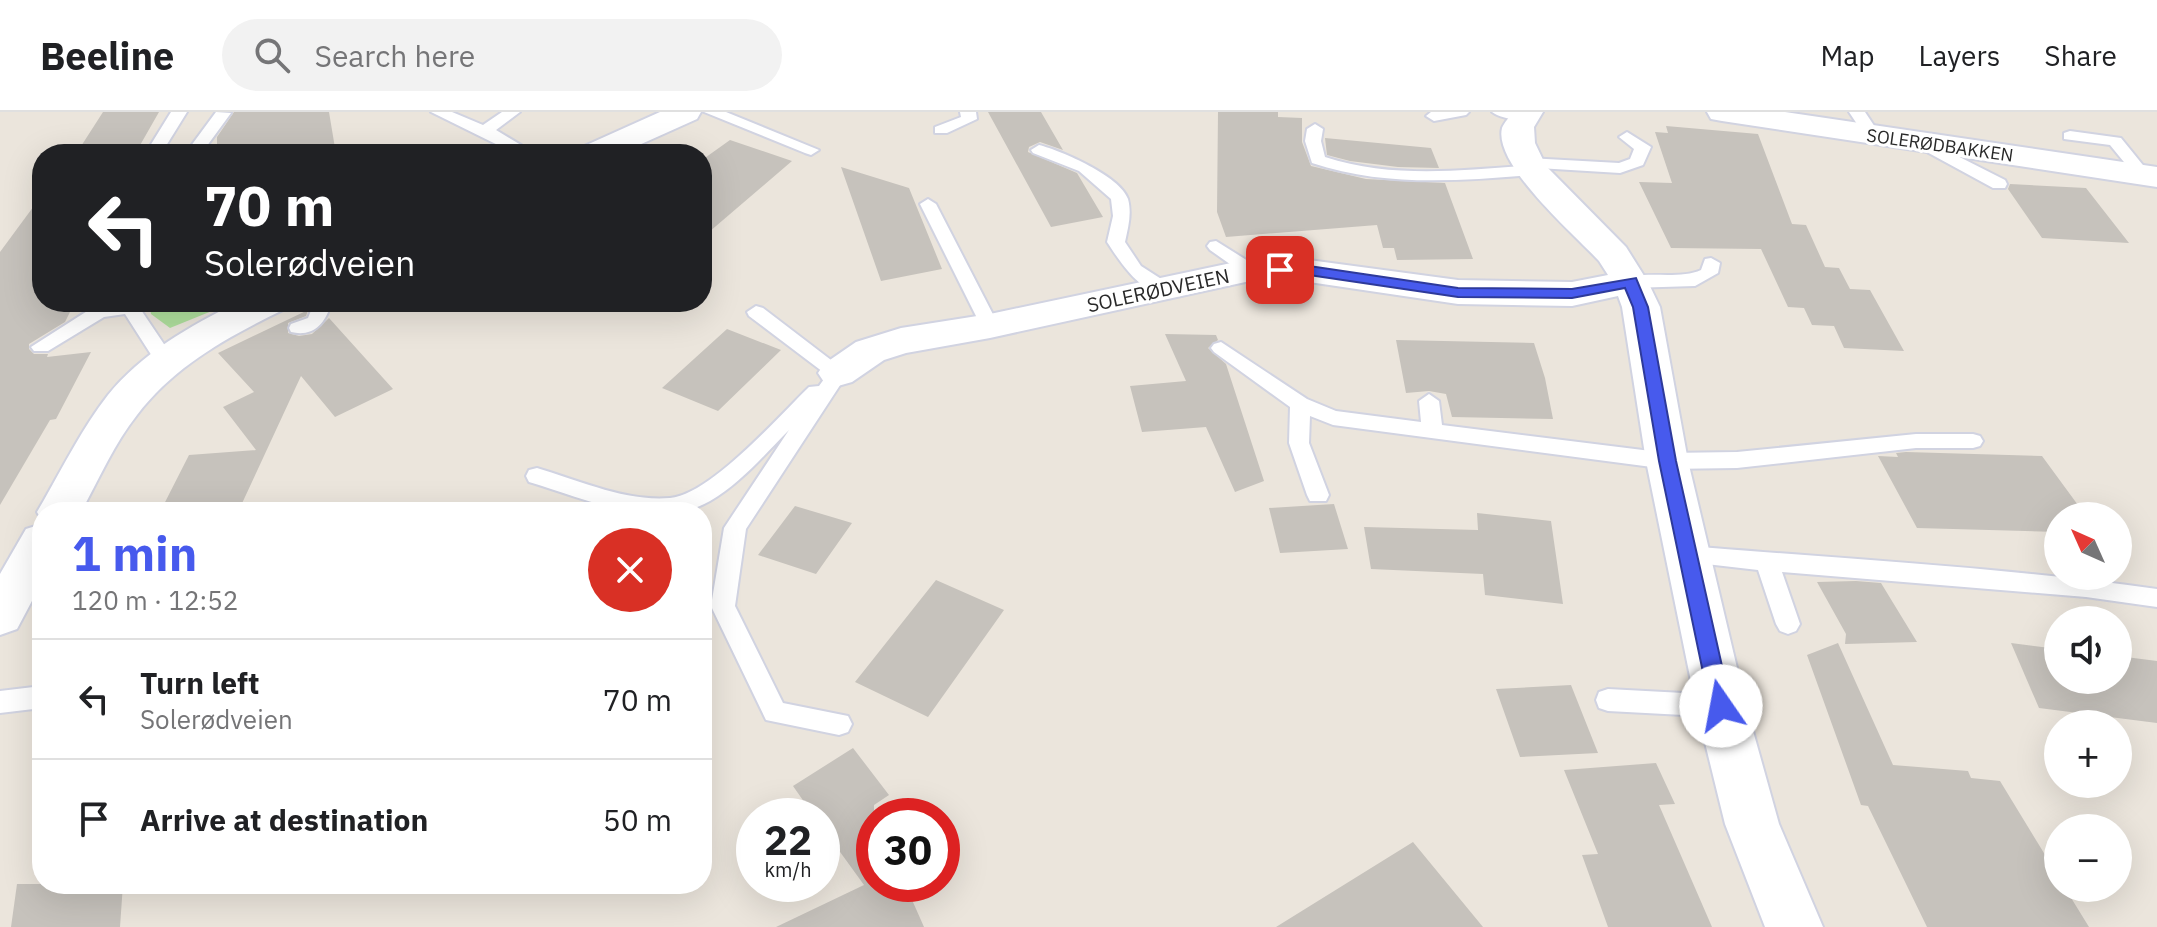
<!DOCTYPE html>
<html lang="en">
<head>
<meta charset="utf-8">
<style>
	:root { --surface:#fff; --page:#f2f2f2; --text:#202124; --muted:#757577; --line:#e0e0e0; --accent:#475aed }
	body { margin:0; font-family:"IBM Plex Sans",sans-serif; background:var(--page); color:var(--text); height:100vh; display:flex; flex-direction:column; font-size:30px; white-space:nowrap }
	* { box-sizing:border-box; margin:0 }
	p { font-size:26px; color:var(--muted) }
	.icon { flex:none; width:44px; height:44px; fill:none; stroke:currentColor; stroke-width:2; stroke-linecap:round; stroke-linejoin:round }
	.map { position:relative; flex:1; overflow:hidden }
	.side { position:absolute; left:32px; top:390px; width:680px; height:392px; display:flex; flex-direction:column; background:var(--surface); border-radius:32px; box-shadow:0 8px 32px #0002 }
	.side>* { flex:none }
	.top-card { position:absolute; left:32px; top:32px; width:680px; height:168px; border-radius:32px; box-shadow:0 8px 32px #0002; background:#202124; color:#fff; overflow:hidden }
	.needle { width:52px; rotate:315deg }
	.tools { position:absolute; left:2044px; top:390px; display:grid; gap:16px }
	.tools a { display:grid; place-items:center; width:88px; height:88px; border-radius:50%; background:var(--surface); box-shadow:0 8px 32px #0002; font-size:40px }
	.speed { position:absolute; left:736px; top:686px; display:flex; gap:16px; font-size:40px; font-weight:700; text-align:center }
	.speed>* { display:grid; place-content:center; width:104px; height:104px; border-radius:50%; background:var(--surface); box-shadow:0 8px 32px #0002; line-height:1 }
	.speed small { font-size:20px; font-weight:400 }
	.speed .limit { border:12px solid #d22; background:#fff; color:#111 }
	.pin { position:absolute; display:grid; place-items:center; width:68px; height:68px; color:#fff; margin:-34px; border-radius:16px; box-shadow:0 4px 12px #0006 }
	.me { position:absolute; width:88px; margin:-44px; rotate:348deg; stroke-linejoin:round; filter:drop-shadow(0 0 6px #0008) }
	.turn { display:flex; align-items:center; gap:28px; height:168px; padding:0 40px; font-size:36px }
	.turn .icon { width:104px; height:104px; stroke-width:2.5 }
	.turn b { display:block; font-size:56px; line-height:68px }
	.round { display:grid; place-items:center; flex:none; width:84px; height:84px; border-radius:42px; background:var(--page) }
	.headline { display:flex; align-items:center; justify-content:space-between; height:136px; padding:0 40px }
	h1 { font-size:48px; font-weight:800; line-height:60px; color:var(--accent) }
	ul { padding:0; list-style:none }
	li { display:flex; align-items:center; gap:24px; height:120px; padding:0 40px; border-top:2px solid var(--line) }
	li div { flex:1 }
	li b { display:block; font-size:30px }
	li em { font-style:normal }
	header { display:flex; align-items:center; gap:48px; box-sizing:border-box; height:112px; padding:0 40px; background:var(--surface); border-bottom:2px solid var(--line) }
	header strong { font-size:38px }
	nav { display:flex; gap:44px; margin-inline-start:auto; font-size:28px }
	.search { width:560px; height:72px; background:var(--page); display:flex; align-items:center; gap:20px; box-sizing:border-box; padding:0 28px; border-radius:44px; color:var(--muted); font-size:30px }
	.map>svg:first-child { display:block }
	.green { fill:#aede9c }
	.building { fill:#c6c2bc }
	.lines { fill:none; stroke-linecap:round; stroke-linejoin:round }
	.lane-casing { stroke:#d1d3e1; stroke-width:4 }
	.street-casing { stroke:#d1d3e1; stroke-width:4 }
	.lane { fill:#fff; fill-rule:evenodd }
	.street { fill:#fff; fill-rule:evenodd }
	.route { fill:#475aed; stroke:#2e3a9a; stroke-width:2 }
	.labels { text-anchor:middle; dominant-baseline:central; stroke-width:6; stroke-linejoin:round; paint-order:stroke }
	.far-street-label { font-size:18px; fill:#292929; stroke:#fff }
	.street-label { font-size:20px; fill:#292929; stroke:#fff }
</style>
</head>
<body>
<header>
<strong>Beeline</strong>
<div class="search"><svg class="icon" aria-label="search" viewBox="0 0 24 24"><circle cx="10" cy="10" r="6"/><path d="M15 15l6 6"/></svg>Search here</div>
<nav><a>Map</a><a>Layers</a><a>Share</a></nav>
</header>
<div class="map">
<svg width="2157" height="815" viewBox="0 0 2157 815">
	<rect width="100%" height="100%" fill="#ebe5dc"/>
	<path class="green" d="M149,190H234L170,216L151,202Z"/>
	<path class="building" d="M103,0H159L135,42H76Z
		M234,0H329L336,42H217V25Z
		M988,0H1041L1063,38L1040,30L1029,35L1028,40L1077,61L1103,105L1051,115Z
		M1218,0H1278V5L1302,6V30L1311,54L1366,67L1445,71L1473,147L1397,148L1394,136H1383L1377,113L1226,125L1217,100Z
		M1666,14L1758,22L1792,112L1806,113L1825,155L1839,156L1850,177L1870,178L1904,239L1844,236L1834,214L1812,213L1804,196L1788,195L1761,137L1671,136L1639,70L1672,71L1655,20L1668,21Z
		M1325,26L1431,36L1439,56L1398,55L1350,49L1327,43Z
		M730,28L792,49L702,126V48Z
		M841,55L909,76L942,157L881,169Z
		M2010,72L2086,76L2129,131L2042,126L2008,77Z
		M42,83V190H75L65,210L29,232V237L34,242H48L47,245L91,240L56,307L50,308L0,393V140Z
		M308,198L306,204L288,211V221L299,224L312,222L329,206L393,277L335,305L301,264L238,400H160L189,343L256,338L223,295L254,280L218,241Z
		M727,217L781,238L718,299L662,276Z
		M1165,222L1216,223L1218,228L1208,236L1226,252L1264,369L1235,380L1206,315L1142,320L1130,274L1186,269Z
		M1396,228L1534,231L1545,266L1553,307L1452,305L1446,282L1429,279L1406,281Z
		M1906,340L2042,344L2086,404H2058V420L1917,416L1878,344L1898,345L1896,341Z
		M1334,392L1348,437L1280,441L1269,396Z
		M795,394L852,411L816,462L758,443Z
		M1477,401L1551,409L1563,492L1485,483L1483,462L1371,457L1364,415L1478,418Z
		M936,468L1004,498L928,605L855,570Z
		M1856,469L1881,471L1917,530L1845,532L1846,522L1817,470Z
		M1838,531L1893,653L1968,659L1971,666L2000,669L2058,764V776H2065L2089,815H1927L1868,694L1861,693L1807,543Z
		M2011,531L2058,537V568H2118V544L2157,549V611L2039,596Z
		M1571,573L1598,641L1520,645L1496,577Z
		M853,636L889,683L874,693V772H905L924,815H776L864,773L822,715V704H814L793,674Z
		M1656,651L1675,692L1659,693L1712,815H1608L1582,743L1598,742L1564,658Z
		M1413,730L1483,815H1276Z
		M17,772H123L120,815H11Z"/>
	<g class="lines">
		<defs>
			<path id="lane" d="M171,0H187L161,42H145Z
				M216,0L231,1L201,42H185Z
				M431,0H452L483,13L502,0H520L496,18L536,42H516Z
				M704,0H726L819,38L811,43L805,41Z
				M960,0H976L977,7L947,21H935V15L961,5Z
				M1431,0H1469L1466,3L1434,9L1426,4Z
				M1492,0H1532L1534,3C1525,11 1501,7 1492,0Z
				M1849,0H1865L1881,24L1879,27H1867Z
				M1315,12L1323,17L1321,29L1325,45C1389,66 1456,59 1522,54V48L1528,46L1619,51L1630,47L1634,37L1619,25L1627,20L1651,35L1643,53L1620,61L1538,56L1537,61L1531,63C1457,69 1384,75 1312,51L1305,29L1307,17Z
				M2070,19L2121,26L2151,63L2143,68L2137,66L2110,33L2064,27V21Z
				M620,25L656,39L658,42C641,42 625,42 612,30Z
				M1920,25L2005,68L2007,72L2005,76H1993L1914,33V27Z
				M1039,33C1062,39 1120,64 1128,87C1132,102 1128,116 1125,130L1141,154L1169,172L1172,176L1169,180C1143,187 1119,148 1107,130L1113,104L1111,87L1079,59L1033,41L1031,38Z
				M928,87L936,92L999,214L997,218H983L920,92Z
				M1216,129L1256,154L1259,158L1256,162H1244L1210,138L1207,134L1210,130Z
				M1711,146L1720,151L1718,161L1695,174L1630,176L1621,170C1635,156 1678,169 1701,158L1705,147Z
				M121,190H139V195L176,250L173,255H159L125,202L104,205L48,239H34L31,235L92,196Z
				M308,190H327L330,195C324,213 312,225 291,220L289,216L291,212L308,206L312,196Z
				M756,194L763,196L848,261L746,417L735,494L783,591L848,604L852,612L848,620L839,623L766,608L711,494L724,416L789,318C765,342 740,372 710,389C656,420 583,386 529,370L526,364L529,358L537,356C578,368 626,390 670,386C711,382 778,305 809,275L819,274L827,263L749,204L747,200Z
				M1221,230L1307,287L1336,299L1421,310L1419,289L1429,282L1439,289L1442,313L1667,341L1737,340L1916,322H1973L1980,324L1983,329L1980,334L1973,336H1916L1737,356L1667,357L1333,313L1310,304L1309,331L1329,383L1326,389H1310L1307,383L1289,331L1290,295L1214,240L1211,236L1214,232Z
				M1688,434C1843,447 2001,455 2157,477V495L2086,485L1782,460L1800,512L1796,519L1788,522L1780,519L1776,512L1758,458L1680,449L1677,443L1680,437Z
				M42,574V596L0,601V579Z
				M1608,577L1721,583L1730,586L1733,594L1730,602L1721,605L1608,599L1599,596L1596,588L1599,580Z"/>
			<path id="street" d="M660,0H701L697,7L619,42H577L582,35Z
				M1513,0H1543L1534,15L1535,31L1546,54L1626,135L1648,170L1660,195L1688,349L1746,594L1779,712L1823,815H1765L1725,712L1696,594L1646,349L1622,195L1618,184L1572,194L1458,192L1309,170L1250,169L990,226L906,241L884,248L852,270L838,274L824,270L818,261L824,252L856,230L901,216L990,202L1250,147L1309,148L1458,168L1572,170L1608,163L1599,149C1575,123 1493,53 1502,16C1504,11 1510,4 1513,0Z
				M1707,0H1785L2157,55V75L1722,9L1711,7Z
				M238,190H289L283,198C229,224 174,254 137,303C114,332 99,367 81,400H42V409L37,400L44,388C64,353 83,315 108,283C142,241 190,214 238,190Z
				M42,412V470L17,517L0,523V462L26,417Z"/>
		</defs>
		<use href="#lane" class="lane-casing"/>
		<use href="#street" class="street-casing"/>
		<use href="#lane" class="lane"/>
		<use href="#street" class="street"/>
	</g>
	<path class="route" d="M1280,154H1309L1458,176L1572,177L1636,166L1648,195L1676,349L1731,594L1728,600L1721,603L1713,600L1710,594L1659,349L1633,195L1625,176L1572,186L1458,185L1309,163L1274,162V155Z"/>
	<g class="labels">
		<g class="far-street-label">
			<text transform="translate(1940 33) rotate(8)">SOLERØDBAKKEN</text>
		</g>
		<g class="street-label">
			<text transform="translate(1158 178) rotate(-12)">SOLERØDVEIEN</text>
		</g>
	</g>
</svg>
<div class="tools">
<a><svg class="needle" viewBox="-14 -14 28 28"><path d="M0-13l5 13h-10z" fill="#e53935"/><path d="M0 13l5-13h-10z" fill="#757577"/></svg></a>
<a><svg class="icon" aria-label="sound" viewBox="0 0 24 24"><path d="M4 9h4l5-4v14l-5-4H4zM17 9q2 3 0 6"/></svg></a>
<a>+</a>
<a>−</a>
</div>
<div class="speed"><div>22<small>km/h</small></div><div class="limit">30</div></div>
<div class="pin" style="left:1280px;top:158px;background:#d93025"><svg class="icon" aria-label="arrive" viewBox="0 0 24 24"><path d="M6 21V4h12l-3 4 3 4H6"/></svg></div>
<svg class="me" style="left:1721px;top:594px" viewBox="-20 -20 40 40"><circle r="19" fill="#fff"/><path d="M0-13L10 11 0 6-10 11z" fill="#475aed"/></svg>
<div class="top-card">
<div class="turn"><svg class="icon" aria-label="left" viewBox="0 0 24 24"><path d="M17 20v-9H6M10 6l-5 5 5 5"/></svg><div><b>70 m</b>Solerødveien</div></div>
</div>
<section class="side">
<div class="headline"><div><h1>1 min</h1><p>120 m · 12:52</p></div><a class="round" style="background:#d93025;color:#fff"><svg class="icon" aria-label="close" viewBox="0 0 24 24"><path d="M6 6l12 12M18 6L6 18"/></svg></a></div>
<ul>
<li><svg class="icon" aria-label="left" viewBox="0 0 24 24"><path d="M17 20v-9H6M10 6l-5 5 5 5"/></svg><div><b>Turn left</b><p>Solerødveien</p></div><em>70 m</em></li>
<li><svg class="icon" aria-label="arrive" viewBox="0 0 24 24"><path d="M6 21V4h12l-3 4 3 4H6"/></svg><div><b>Arrive at destination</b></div><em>50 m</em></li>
</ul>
</section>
</div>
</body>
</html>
